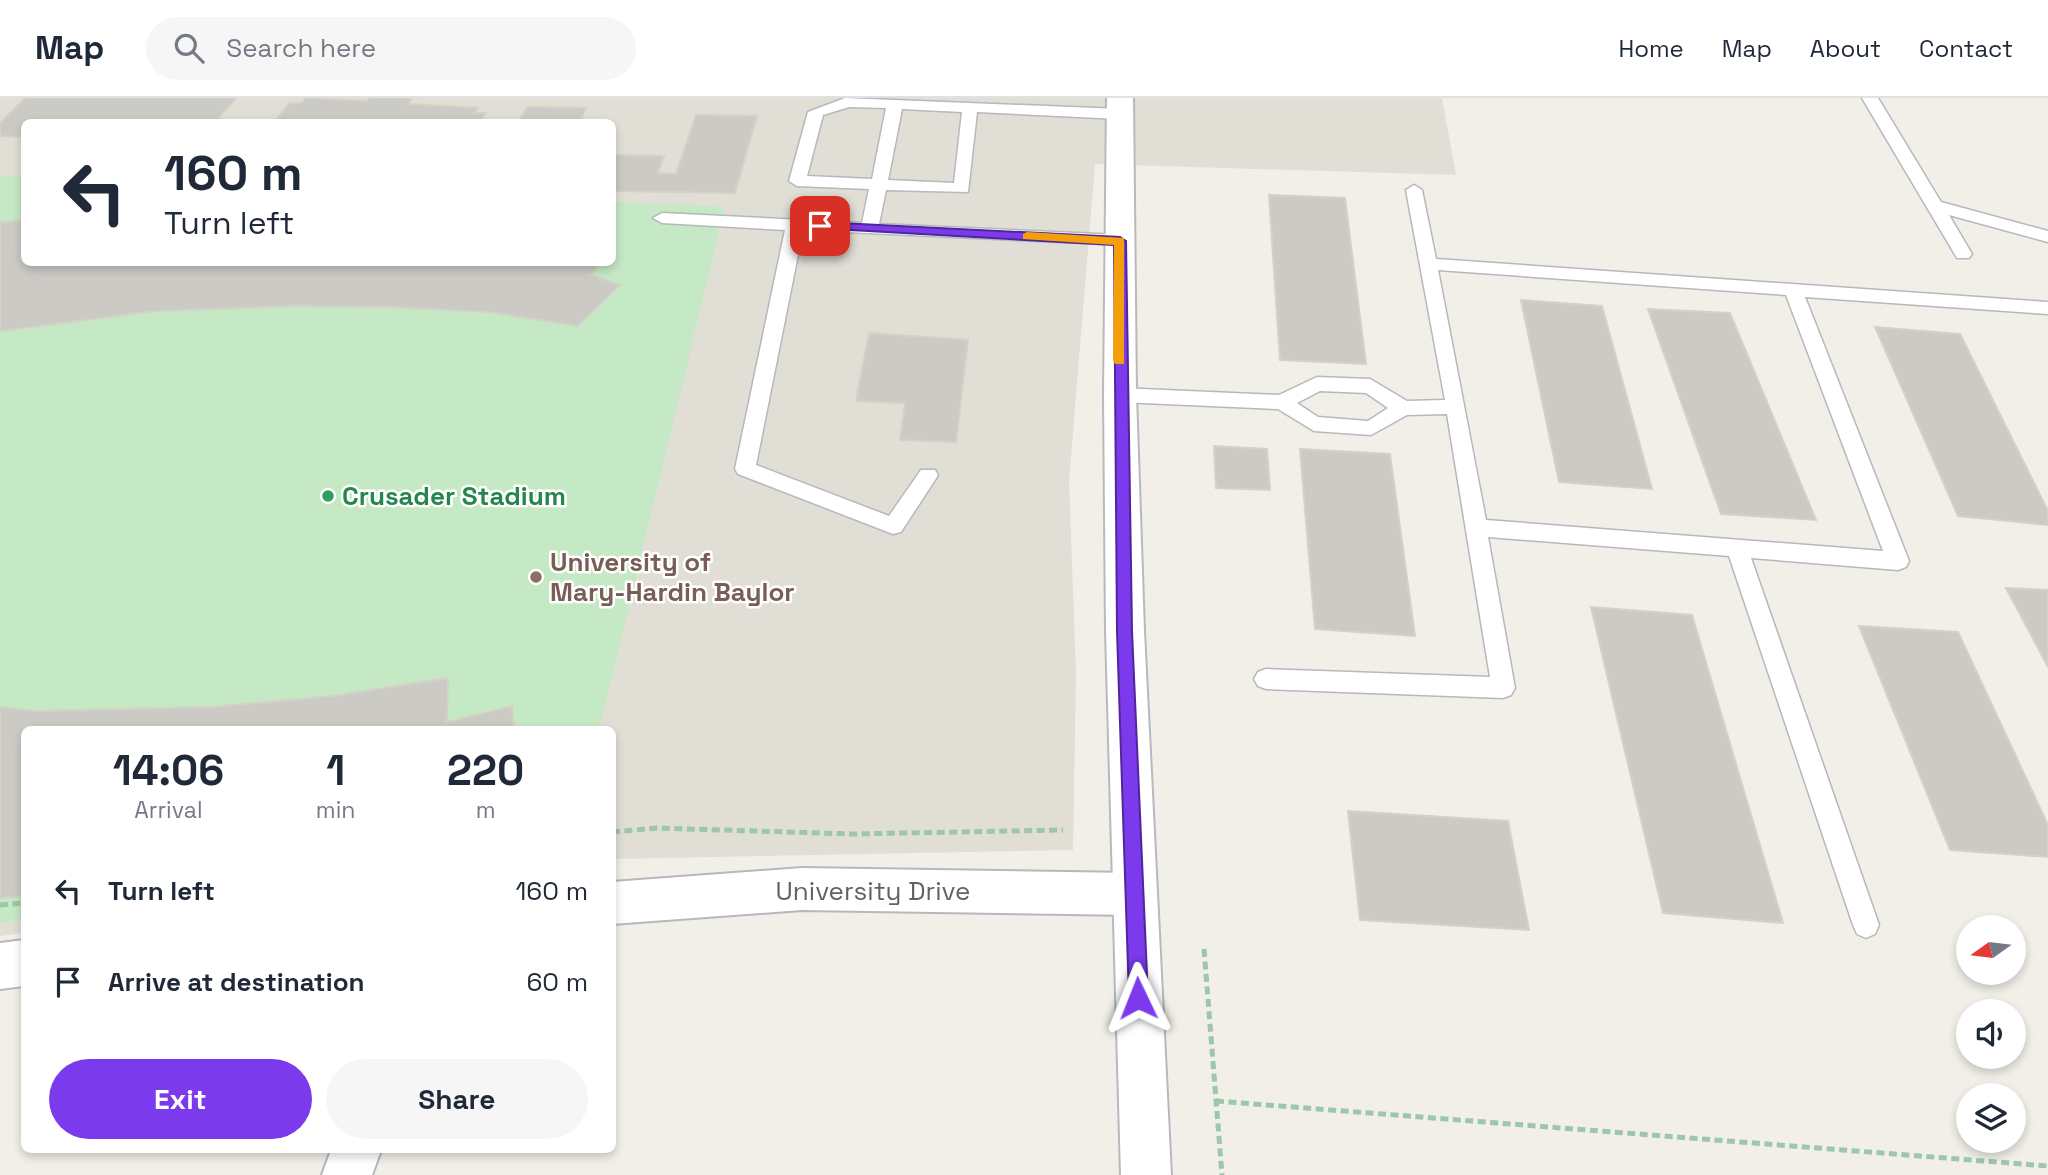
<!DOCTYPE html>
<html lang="en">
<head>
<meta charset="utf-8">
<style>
	:root { --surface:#fff; --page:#f6f6f7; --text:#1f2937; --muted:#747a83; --line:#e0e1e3; --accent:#7c3aed }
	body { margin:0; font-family:"Space Grotesk",sans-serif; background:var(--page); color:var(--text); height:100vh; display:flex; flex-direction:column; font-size:26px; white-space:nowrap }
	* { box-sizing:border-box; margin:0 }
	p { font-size:23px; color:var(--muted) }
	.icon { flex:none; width:38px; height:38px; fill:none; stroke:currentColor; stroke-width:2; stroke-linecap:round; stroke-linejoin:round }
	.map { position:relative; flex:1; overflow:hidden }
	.side { position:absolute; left:21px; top:628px; width:595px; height:427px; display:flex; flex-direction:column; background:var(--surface); border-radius:10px; box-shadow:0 4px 10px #0003 }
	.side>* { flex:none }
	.banner { position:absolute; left:21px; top:21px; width:595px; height:147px; border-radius:10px; box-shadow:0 4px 10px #0003; background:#fff; color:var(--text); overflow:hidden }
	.needle { width:46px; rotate:256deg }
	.fabs { position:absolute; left:1956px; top:817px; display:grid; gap:14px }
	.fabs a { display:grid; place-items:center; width:70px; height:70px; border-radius:50%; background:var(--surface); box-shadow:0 4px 10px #0003; font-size:35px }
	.pin { position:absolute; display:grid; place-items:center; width:60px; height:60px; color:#fff; margin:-30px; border-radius:14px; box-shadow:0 4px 10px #0006 }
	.me { position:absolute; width:77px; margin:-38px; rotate:358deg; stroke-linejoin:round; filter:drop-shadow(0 0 5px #0008) }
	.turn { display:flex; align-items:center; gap:24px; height:147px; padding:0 28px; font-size:32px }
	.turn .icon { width:91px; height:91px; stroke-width:2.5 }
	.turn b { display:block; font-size:49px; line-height:60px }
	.eta { display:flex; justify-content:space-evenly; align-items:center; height:119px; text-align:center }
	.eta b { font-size:42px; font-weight:800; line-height:49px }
	.action { display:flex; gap:14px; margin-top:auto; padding:14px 28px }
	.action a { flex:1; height:80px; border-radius:42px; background:var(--accent); color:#fff; font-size:28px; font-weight:800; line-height:80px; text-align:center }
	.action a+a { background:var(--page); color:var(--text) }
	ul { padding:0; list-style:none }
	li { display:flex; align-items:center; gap:21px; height:91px; padding:0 28px }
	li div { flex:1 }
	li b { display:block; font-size:26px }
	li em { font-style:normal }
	header { display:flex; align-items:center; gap:42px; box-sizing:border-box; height:98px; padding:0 35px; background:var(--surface); border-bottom:2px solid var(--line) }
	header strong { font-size:33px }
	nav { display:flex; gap:38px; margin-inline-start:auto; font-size:24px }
	.search { width:490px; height:63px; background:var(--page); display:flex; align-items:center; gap:18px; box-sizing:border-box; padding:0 24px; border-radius:38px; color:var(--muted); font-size:26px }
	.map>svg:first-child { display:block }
	.education { fill:#e1ded6; fill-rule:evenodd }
	.green { fill:#c5e8c5 }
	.building { fill:#cccac5; stroke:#d6d1c6; stroke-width:2 }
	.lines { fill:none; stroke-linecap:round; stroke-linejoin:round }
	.lane-casing { stroke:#b5b8bc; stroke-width:3 }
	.street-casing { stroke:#b5b8bc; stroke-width:4 }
	.secondary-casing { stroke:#b6babf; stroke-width:4 }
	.path { stroke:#9cc7a9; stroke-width:5; stroke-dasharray:8 4.5; stroke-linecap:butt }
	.lane { fill:#fff; fill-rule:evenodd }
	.street { fill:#fff; fill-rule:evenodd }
	.secondary { fill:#fff; fill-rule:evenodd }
	.route { fill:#7c3aed; stroke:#51269a; stroke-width:2 }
	.slow { fill:#f59e0b }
	.leisure-dot { fill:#2e9e5b; stroke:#fff; stroke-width:2.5 }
	.education-dot { fill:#8d6e63; stroke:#fff; stroke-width:2.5 }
	.labels { text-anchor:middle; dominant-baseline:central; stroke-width:5; stroke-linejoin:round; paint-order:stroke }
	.leisure-label { font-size:26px; font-weight:bold; fill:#27864d; stroke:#fff; text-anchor:start }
	.education-label { font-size:26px; font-weight:bold; fill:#785e54; stroke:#fff; text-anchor:start }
	.street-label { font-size:26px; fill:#5f6368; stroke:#fff }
</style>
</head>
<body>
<header>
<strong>Map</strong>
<div class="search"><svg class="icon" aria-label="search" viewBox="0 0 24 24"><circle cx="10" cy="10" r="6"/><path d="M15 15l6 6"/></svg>Search here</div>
<nav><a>Home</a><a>Map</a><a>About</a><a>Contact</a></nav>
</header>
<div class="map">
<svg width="2048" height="1077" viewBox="0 0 2048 1077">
	<rect width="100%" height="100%" fill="#f1efe8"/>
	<path class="education" d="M0,0H1442L1456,77L1095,66L1069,383L1076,574L1073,752L613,761L612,632H24V835L0,838ZM24,24H612V164H24Z"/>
	<path class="green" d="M3,77L24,78V164H612L613,104L725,109L599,632H24V821L0,825V81Z"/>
	<path class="building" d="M25,0H236L215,24H24V39L0,38V25Z
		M306,0L367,3L369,0H412L408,6L478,10L475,15H486L480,24H274L290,5H302Z
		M527,9L586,10L580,24H519Z
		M696,17L757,18L735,95L612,93V57L664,58L658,75L676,76Z
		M1269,97L1345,100L1366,266L1280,262Z
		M24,122V164H602L591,177L620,187L578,228L489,214L388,209L296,208L157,213L0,233V125Z
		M1521,202L1602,208L1652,391L1559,384Z
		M1648,211L1730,215L1816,422L1721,416Z
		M1875,229L1960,236L2048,413V427L1958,418Z
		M869,235L968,242L956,344L900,342L905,305L856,303Z
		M1214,348L1267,351L1270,392L1216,390Z
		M1300,351L1390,356L1415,538L1315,531Z
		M2006,490L2048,492V569Z
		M1591,509L1692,517L1783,825L1663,815Z
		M1859,528L1958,534L2048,727V759L1950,752Z
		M448,580L447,624L512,608L514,632H24V798L0,800V609L35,613L212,609L333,598Z
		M1348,713L1508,723L1529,832L1360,822Z"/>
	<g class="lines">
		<defs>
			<path id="lane" d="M845,0L1120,11L1128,16L1120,21L977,14L968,94L886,92L879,126L1120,137L1126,139L1129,143L1126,147L803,132L756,367L889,418L921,372H935L938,377L935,382L901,434L893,436L738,376L735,371L785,132L662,125L653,120L662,115L862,125L869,91L797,88L789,83L808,14ZM849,9L886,10L872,81L807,78L823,17ZM902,11L962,14L954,85L888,82Z
				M1862,0H1878L1941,104L2048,133V144L1949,117L1972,156L1969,160H1957Z
				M1414,87L1422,92L1436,161L2048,204V216L1805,199L1909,463L1906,469L1898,472L1751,460L1879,827L1875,836L1866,840L1857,836L1853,827L1729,458L1488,439L1515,590L1511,597L1503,600L1266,591L1258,588L1254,581L1258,574L1266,571L1490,579L1447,316L1407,317L1371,337L1314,333L1278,311L1120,304L1110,297L1120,290L1279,297L1317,279L1370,281L1407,303L1445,302L1406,92ZM1438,172L1786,197L1883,453L1486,422ZM1320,293L1366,295L1388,310L1368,323L1318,319L1297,305Z"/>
			<path id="street" d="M802,770L1133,775L1149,781L1155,796L1149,811L1133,817L802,812L612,826V784Z
				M24,842V888L0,891V845Z
				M331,1052H381L372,1077H322Z"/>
			<path id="secondary" d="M1107,0H1133L1136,297L1144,533L1171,1077H1121L1106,533L1104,297Z"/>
		</defs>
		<use href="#lane" class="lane-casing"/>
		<use href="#street" class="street-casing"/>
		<use href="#secondary" class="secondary-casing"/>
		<path class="path" d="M612,734L657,730L852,736L1063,732
			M0,807L24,805
			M1204,851L1222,1077
			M1216,1003L2048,1068"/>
		<use href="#lane" class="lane"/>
		<use href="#street" class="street"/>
		<use href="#secondary" class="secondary"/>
	</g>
	<path class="route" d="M820,124L1120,139L1126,143L1132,533L1148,900L1145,907L1138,910L1132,907L1129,900L1117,533L1114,147L816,130V125Z"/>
	<path class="slow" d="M1027,134L1124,140V266H1115L1113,262L1114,147L1023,141V136Z"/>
	<circle class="leisure-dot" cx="328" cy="398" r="7"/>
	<circle class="education-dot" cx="536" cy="479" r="7"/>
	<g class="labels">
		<g class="leisure-label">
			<text x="342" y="398">Crusader Stadium</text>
		</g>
		<g class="education-label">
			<text x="550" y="464">University of<tspan x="550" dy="30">Mary-Hardin Baylor</tspan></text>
		</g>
		<g class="street-label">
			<text x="873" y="793">University Drive</text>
		</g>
	</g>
</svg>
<div class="fabs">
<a><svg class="needle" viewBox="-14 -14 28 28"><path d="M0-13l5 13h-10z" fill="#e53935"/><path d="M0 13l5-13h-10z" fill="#747a83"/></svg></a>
<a><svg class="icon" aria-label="sound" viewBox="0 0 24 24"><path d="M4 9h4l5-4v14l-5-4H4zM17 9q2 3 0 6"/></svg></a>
<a><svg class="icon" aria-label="layers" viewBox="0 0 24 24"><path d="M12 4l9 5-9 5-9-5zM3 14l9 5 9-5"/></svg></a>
</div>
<div class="pin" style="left:820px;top:128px;background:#d93025"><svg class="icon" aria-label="arrive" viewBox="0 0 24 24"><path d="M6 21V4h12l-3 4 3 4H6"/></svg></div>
<svg class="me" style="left:1138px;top:900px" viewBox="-20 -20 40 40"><path d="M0-17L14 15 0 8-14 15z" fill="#7c3aed" stroke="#fff" stroke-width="4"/></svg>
<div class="banner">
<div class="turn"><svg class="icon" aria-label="left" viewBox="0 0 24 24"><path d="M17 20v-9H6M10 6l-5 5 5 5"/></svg><div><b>160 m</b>Turn left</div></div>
</div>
<section class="side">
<div class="eta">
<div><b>14:06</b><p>Arrival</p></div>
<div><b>1</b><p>min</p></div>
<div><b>220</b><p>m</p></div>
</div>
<ul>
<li><svg class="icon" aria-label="left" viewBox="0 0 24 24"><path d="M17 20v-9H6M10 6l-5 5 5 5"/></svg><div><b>Turn left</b></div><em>160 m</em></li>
<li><svg class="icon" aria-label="arrive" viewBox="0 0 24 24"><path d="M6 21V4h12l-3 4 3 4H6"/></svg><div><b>Arrive at destination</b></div><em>60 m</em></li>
</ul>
<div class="action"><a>Exit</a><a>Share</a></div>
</section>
</div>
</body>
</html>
